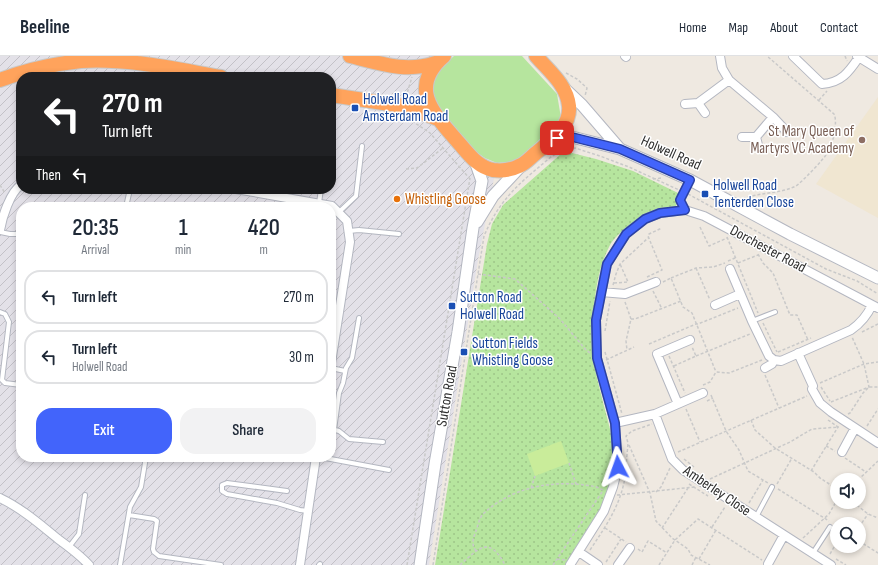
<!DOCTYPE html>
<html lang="en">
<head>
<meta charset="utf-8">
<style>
	:root { --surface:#fff; --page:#f2f2f3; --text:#1f2937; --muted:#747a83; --line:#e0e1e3; --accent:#4264fb }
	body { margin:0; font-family:"Sofia Sans Condensed",sans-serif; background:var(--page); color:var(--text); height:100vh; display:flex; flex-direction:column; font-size:15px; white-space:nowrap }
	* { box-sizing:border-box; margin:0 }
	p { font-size:13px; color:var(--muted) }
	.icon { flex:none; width:22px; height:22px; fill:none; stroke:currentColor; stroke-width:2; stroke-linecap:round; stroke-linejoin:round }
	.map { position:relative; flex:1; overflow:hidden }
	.side { position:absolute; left:16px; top:146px; width:320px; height:260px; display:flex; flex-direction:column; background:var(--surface); border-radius:16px; box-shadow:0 2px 6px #0003 }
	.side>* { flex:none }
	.hud { position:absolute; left:16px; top:16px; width:320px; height:122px; border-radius:16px; box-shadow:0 2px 6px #0003; background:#202124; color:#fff; overflow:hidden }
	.tools { position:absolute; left:830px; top:417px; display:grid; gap:8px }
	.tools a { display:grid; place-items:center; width:36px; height:36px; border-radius:50%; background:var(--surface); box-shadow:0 2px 6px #0003; font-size:20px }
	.pin { position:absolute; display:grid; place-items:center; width:34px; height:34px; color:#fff; margin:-17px; border-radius:8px; box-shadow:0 2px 6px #0006 }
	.me { position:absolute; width:44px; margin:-22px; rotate:356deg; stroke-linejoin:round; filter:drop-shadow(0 0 3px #0008) }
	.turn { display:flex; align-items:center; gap:14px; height:84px; padding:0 20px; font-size:18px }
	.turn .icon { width:52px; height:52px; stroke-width:2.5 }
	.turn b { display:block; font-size:28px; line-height:34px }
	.then { display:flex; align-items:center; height:38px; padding:0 20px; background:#0003; gap:8px; font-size:15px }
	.eta { display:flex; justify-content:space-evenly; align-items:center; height:68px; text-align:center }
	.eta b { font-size:24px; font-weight:600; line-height:28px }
	.primary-button { display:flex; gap:8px; margin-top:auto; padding:8px 20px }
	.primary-button a { flex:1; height:46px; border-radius:16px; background:var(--accent); color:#fff; font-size:16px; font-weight:600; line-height:46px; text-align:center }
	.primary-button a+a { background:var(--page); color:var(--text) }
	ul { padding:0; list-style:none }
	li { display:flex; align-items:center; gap:12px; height:54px; margin:0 8px 6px; padding:0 12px; border:2px solid var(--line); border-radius:16px }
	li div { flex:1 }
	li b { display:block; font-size:15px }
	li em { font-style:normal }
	header { display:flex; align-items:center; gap:24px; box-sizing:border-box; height:56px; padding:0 20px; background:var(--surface); border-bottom:1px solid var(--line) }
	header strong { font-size:19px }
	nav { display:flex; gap:22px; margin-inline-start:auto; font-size:14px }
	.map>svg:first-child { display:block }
	.industrial { fill:url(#industrial-furrows); fill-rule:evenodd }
	.education { fill:#f0e6d1 }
	.grass { fill:#b6e59e }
	.park { fill:url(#park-dots) }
	.pitch { fill:#c9ec9a }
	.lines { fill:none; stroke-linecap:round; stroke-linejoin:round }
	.lane-casing { stroke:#b4b7c1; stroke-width:6 }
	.street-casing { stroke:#b4b7c1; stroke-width:10 }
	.secondary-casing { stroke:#b4b7c1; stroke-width:13 }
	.highway-casing { stroke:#c9c9c9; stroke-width:16 }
	.path { stroke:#c9c9c9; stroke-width:1.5; stroke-dasharray:3 2; stroke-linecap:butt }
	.lane { stroke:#fff; stroke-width:4 }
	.street { stroke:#fff; stroke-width:8 }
	.secondary { stroke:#fff; stroke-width:11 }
	.highway { stroke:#ffa35c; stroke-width:14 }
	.route-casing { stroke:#2b41a3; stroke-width:10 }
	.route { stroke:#4264fb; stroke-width:7 }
	.transit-dot { fill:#1a4fb4; stroke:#fff; stroke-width:1.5 }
	.education-dot { fill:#8d6e63; stroke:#fff; stroke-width:1.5 }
	.food-dot { fill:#e8710a; stroke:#fff; stroke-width:1.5 }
	.labels { text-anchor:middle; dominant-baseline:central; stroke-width:3; stroke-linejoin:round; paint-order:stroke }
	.transit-label { font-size:15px; fill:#164399; stroke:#fff; text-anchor:start }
	.education-label { font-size:15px; fill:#785e54; stroke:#fff; text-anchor:end }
	.street-label { font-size:15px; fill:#2e2e2e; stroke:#fff }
	.food-label { font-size:15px; fill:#c56008; stroke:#fff; text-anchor:start }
</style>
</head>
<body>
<header>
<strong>Beeline</strong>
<nav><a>Home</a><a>Map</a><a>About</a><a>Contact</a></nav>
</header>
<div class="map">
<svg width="878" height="509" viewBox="0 0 878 509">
	<defs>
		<pattern id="industrial-furrows" width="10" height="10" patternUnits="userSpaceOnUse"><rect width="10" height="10" fill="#e3e1e8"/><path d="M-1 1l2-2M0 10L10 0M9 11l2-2" fill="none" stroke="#c3c1c7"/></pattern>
		<pattern id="park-dots" width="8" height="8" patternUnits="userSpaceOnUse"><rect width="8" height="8" fill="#b6e59e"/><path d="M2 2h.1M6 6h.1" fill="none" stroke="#9dc588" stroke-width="1.8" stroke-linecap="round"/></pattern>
	</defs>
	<rect width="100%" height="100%" fill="#efe9e1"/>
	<path class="industrial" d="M0,0H454L437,15L485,102L497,107L478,204L429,509H0ZM21,21H331V133H21ZM21,151H331V401H21Z"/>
	<path class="education" d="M878,41V162L816,128Z"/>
	<path class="grass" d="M454,0H522L557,38L561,62L557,67L521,101L510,106L497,107L485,102L475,95L432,44L431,25L437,15Z"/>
	<path class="park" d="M562,97H572L596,103L633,115L680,138L676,150C663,154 645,157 634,166C626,172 615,180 610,189C593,221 592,264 594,299C594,312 598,326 601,338C607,365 618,391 613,418C606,453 583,481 565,509H435L487,188L492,168L503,149Z"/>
	<path class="pitch" d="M561,385L569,407L535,420L527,398Z"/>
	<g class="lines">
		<defs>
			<path id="lane" d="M331,72L333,73L331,82
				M319,147L321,133
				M126,151L130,133
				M685,154L680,144L690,124
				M339,156L356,140L362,90
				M349,175L359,174L399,178
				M0,176L10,178H21
				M0,256L5,258L9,266L2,324L5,327L21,329
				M752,265L775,256
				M331,312L345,315
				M331,373L339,375L349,383L383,386
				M334,374L339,337L343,327L346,312L352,302L359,262
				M199,401H206
				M320,401L389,414
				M287,435L227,427L222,429V435L227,438L277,447L300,454L308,455
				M129,459L154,463L157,465L153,493L154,496L159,500L221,509
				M756,461L772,431
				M69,491L79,478L85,439
				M813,497L830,471
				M120,509L130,451L141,431L146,401
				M319,509L320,508"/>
			<path id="street" d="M625,0L626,1
				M720,0L722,12L729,24L773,61L787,76
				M793,0L822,28C841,27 849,16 859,1
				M857,0L878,13
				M698,47L729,24
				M685,48L698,47L705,57
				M742,81H756L758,89
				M756,81L773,61
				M236,133L332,150L347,165L350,186L331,307
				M0,174C2,162 10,136 21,129
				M730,213L752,265L769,300L774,304L781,305L851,274C861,267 867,260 872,249
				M601,236L625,238L656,226
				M715,249L740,238
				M798,297L813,330L812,333L820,347L831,356L878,387
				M765,312L772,308L774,304
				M678,348L657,298L690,284
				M655,358L672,403L683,414L831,509
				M615,367L655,358L703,337
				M842,396L855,372
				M0,442C21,452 40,468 58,483C69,491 80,499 89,509
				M579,496L598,509
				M768,508L784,479
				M300,509L316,401
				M570,509L604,455L613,431L618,411L615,367L597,302L596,264L607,208L626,178L645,163L660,157L685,154L704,160L878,252
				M618,509L630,492"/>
			<path id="secondary" d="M564,32L582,49L620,93
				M550,86L557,82L572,81L620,93L690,124L790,178L878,222
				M477,166L493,140L521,110
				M420,509L435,408L458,276L473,172L482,125L475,105"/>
			<path id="highway" d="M350,0C379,7 406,17 435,7
				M444,0C407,32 434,58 458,86C468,97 477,111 493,114C501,115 511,114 519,110C525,108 531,101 536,97C550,85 571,71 569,50C567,29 549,15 536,0
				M0,24C26,14 53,8 81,5C128,2 175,13 221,21
				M331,39L403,50L438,63"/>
		</defs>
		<use href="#lane" class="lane-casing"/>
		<use href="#street" class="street-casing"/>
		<use href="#secondary" class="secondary-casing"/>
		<use href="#highway" class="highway-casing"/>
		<path class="path" d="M845,0L847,5
			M566,17L577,23L587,32L585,40
			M406,41L412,21
			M819,44L827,35
			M412,65L430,77L470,123
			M563,93L575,92L600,100L629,111L679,134
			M406,113L417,112L443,92
			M653,123L662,122
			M0,129L5,137
			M688,138L826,213L857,225L878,238
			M743,143C760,136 780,138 796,130C801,127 825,102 828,96C833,88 838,66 834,58L767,0
			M700,171L709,190L727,182
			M727,181L758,257
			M758,198L763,207L773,217L790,259H797L808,284
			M728,205L735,202
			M738,207L758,199
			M696,212L710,244
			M478,218L515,223L560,263L586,294L590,297
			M647,221L662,214L648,180L649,178L662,172
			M671,222L696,212L713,211L725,207
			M663,226L671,222L683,251L692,257L716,316
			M614,227L628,226L620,208
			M613,229L616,218L620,208L648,182
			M653,235L662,253
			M625,246L631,263L626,285L627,294
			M631,263H635L681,245
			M763,267L777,296
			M605,275L610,245
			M862,276L878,268
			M649,288L696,268H698L738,252
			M605,296L622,358
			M778,296L811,282
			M669,300L685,337
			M696,300L750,278
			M606,304L634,291
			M674,310L696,300L692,291
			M765,319L779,352
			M820,327L864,308L878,306
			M703,329L710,326L716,316L729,317L762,304
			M821,331L830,345
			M711,339L726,375L739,394L748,415L768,427
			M707,345L713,342
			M831,346L869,331L864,308L852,281
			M686,353L700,386
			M848,358L850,357L863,337L869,331H878
			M751,364L755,374L775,392L814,416L820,422L837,433
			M828,364L838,371
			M867,370L878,353
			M629,389L650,437L656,465L672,482L688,493L691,499L710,509
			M826,390L835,395
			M678,396L807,340
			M845,402L866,416
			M684,403L694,411
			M569,407L576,428
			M626,411L628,387L626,380L632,375L652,368
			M811,415L838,371
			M710,423L790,386L812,373L839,371
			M858,424L878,405
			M689,428L708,440
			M777,428L792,402
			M531,432L535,420
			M778,433L829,465
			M656,436L661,431L670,412
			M617,439L695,431
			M853,446L868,458L878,462
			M749,447L763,424
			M712,471L725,451
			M859,471L868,458
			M605,472L626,486
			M662,472L688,432
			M803,482L829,458L837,444
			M859,485L878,497
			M638,493L642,496L648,485L667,497
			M590,494C608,467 622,447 626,415
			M476,495C471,488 473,482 476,475C478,470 479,462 483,458C509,433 549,424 584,429C591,430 598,430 604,435
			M830,498L837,486
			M557,503L565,504
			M699,503L716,474
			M836,503L846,509
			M606,506L621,483
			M407,509L470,122
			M433,509L463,313L484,180C499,145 516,130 545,106C551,100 559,97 565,91
			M460,509C479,492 489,479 505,509
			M553,509L602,436
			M659,509L675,484L698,463L762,504
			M692,509L696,501"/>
		<use href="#lane" class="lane"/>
		<use href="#street" class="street"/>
		<use href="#secondary" class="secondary"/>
		<use href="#highway" class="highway"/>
	</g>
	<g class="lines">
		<defs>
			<path id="route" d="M557,82L572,81L620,93L690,124L680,144L685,154L660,157L645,163L626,178L607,208L596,264L597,302L615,367L618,411"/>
		</defs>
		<use href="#route" class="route-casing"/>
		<use href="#route" class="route"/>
	</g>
	<g class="transit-dot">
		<rect x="351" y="48" width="8" height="8" rx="2"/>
		<rect x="701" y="134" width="8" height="8" rx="2"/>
		<rect x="448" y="246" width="8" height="8" rx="2"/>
		<rect x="460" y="292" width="8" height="8" rx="2"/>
	</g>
	<circle class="education-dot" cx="862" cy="84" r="4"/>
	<circle class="food-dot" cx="397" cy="143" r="4"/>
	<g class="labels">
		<g class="transit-label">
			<text x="363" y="43">Holwell Road<tspan x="363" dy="17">Amsterdam Road</tspan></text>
			<text x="713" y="129">Holwell Road<tspan x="713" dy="17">Tenterden Close</tspan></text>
			<text x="460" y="241">Sutton Road<tspan x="460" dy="17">Holwell Road</tspan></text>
			<text x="472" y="287">Sutton Fields<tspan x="472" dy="17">Whistling Goose</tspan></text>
		</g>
		<g class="education-label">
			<text x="854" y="75">St Mary Queen of<tspan x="854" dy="17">Martyrs VC Academy</tspan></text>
		</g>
		<g class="street-label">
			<text transform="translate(671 97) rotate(24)">Holwell Road</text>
			<text transform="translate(768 193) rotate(28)">Dorchester Road</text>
			<text transform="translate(447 340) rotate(-80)">Sutton Road</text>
			<text transform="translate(717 435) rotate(34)">Amberley Close</text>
		</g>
		<g class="food-label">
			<text x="405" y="143">Whistling Goose</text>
		</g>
	</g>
</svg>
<div class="tools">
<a><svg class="icon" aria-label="sound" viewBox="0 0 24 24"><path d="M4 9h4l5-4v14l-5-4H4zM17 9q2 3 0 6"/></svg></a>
<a><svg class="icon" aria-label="search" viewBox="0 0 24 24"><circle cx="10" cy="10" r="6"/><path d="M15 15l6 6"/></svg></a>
</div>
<div class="pin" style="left:557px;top:82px;background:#d93025"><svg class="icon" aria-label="arrive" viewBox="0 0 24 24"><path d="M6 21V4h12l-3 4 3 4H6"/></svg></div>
<svg class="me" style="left:618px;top:411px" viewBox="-20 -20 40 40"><path d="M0-17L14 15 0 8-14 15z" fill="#4264fb" stroke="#fff" stroke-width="4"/></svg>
<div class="hud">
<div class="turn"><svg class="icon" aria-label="left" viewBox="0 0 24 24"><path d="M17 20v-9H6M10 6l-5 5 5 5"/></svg><div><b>270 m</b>Turn left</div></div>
<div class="then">Then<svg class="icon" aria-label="left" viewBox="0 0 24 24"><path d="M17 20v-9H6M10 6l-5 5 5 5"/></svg></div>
</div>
<section class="side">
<div class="eta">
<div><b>20:35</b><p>Arrival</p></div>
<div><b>1</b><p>min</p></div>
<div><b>420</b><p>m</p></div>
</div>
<ul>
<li><svg class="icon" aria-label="left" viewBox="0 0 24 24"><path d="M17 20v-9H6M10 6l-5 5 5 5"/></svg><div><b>Turn left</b></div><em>270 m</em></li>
<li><svg class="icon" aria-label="left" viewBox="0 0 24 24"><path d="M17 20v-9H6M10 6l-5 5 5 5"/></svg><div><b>Turn left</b><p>Holwell Road</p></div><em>30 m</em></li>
</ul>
<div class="primary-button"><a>Exit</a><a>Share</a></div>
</section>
</div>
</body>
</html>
